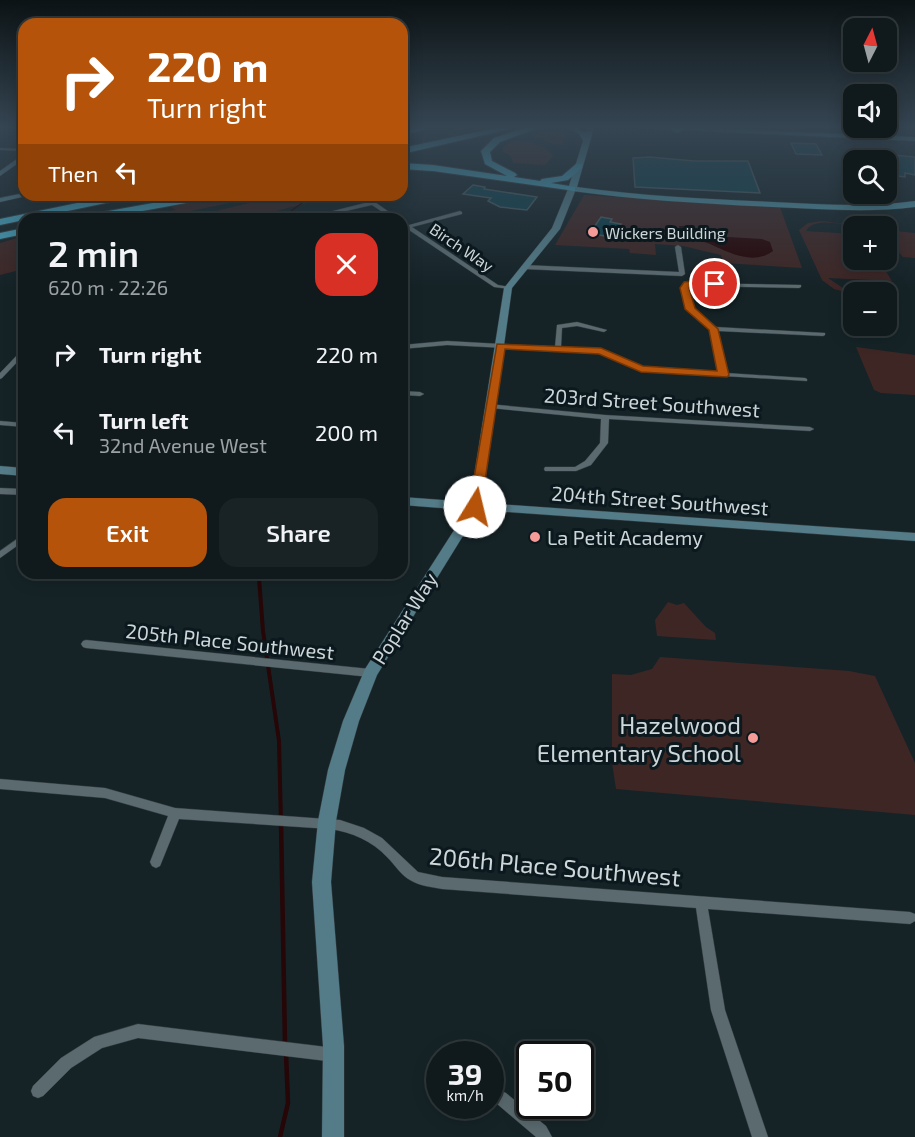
<!DOCTYPE html>
<html lang="en">
<head>
<meta charset="utf-8">
<style>
	:root { --surface:#101a1d; --page:#192326; --text:#f1f3f6; --muted:#9ca1a4; --line:#30383b; --accent:#b45309 }
	body { margin:0; font-family:"Exo 2",sans-serif; background:var(--page); color:var(--text); height:100vh; display:flex; flex-direction:column; font-size:22px; white-space:nowrap }
	* { box-sizing:border-box; margin:0 }
	p { font-size:20px; color:var(--muted) }
	.icon { flex:none; width:33px; height:33px; fill:none; stroke:currentColor; stroke-width:2; stroke-linecap:round; stroke-linejoin:round }
	.map { position:relative; flex:1; overflow:hidden }
	.sheet { position:absolute; left:18px; top:213px; width:390px; height:366px; display:flex; flex-direction:column; background:var(--surface); border-radius:18px; box-shadow:0 3px 15px #0003,0 0 0 2px var(--line) }
	.sheet>* { flex:none }
	.hud { position:absolute; left:18px; top:18px; width:390px; height:183px; border-radius:18px; box-shadow:0 3px 15px #0003,0 0 0 2px var(--line); background:#b45309; color:#fff; overflow:hidden }
	.needle { width:39px; rotate:6deg }
	.controls { position:absolute; left:843px; top:18px; display:grid; gap:12px }
	.controls a { display:grid; place-items:center; width:54px; height:54px; border-radius:12px; background:var(--surface); box-shadow:0 3px 15px #0003,0 0 0 2px var(--line); font-size:30px }
	.speed { position:absolute; left:426px; top:1041px; display:flex; gap:12px; font-size:30px; font-weight:700; text-align:center }
	.speed>* { display:grid; place-content:center; width:78px; height:78px; border-radius:50%; background:var(--surface); box-shadow:0 3px 15px #0003,0 0 0 2px var(--line); line-height:1 }
	.speed small { font-size:15px; font-weight:400 }
	.speed .limit { border:3px solid #111; border-radius:9px; background:#fff; color:#111 }
	.pin { position:absolute; display:grid; place-items:center; width:51px; height:51px; color:#fff; margin:-26px; border:3px solid #fff; border-radius:50%; box-shadow:0 2px 6px #0007 }
	.me { position:absolute; width:66px; margin:-33px; rotate:9deg; stroke-linejoin:round; filter:drop-shadow(0 0 4px #0008) }
	.turn { display:flex; align-items:center; gap:21px; height:126px; padding:0 30px; font-size:27px }
	.turn .icon { width:78px; height:78px; stroke-width:2.5 }
	.turn b { display:block; font-size:42px; line-height:51px }
	.then { display:flex; align-items:center; height:57px; padding:0 30px; background:#0003; gap:12px; font-size:22px }
	.round { display:grid; place-items:center; flex:none; width:63px; height:63px; border-radius:18px; background:var(--page) }
	.head { display:flex; align-items:center; justify-content:space-between; height:102px; padding:0 30px }
	h1 { font-size:36px; font-weight:600; line-height:45px }
	.button { display:flex; gap:12px; margin-top:auto; padding:12px 30px }
	.button a { flex:1; height:69px; border-radius:18px; background:var(--accent); color:#fff; font-size:24px; font-weight:600; line-height:69px; text-align:center }
	.button a+a { background:var(--page); color:var(--text) }
	ul { padding:0; list-style:none }
	li { display:flex; align-items:center; gap:18px; height:78px; padding:0 30px }
	li div { flex:1 }
	li b { display:block; font-size:22px }
	li em { font-style:normal }
	.map>svg:first-child { display:block }
	.green { fill:#3e2625 }
	.water { fill:#260607 }
	.lines { fill:none; stroke-linecap:round; stroke-linejoin:round }
	.stream-far3 { stroke:#260607; stroke-width:1.5 }
	.stream-far2 { stroke:#260607; stroke-width:3 }
	.stream-far1 { stroke:#260607; stroke-width:4 }
	.stream { stroke:#260607; stroke-width:4.5 }
	.building { fill:#0d3f4b; stroke:#49595d; stroke-width:1.5 }
	.street-casing { stroke:#333c40; stroke-width:1 }
	.secondary-casing { stroke:#333c40; stroke-width:1 }
	.primary-casing { stroke:#333c40; stroke-width:1 }
	.highway-casing { stroke:#333c40; stroke-width:2 }
	.street { fill:#5a6a6f; fill-rule:evenodd }
	.secondary { fill:#547c88; fill-rule:evenodd }
	.primary { fill:#4f8fa0; fill-rule:evenodd }
	.highway { fill:#47a7c1; fill-rule:evenodd }
	.route { fill:#b45309; stroke:#753606; stroke-width:1.5 }
	.poi-dot { fill:#f59b98; stroke:#0b191e; stroke-width:2 }
	.labels { text-anchor:middle; dominant-baseline:central; stroke-width:6; stroke-linejoin:round; paint-order:stroke }
	.far-poi-label { font-size:16px; fill:#cdd6d9; stroke:#0b191e; text-anchor:start }
	.far-street-label { font-size:16px; fill:#cdd6d9; stroke:#0b191e }
	.street-label { font-size:20px; fill:#cdd6d9; stroke:#0b191e }
	.poi-label { font-size:20px; fill:#cdd6d9; stroke:#0b191e; text-anchor:start }
	.near-poi-label { font-size:24px; fill:#cdd6d9; stroke:#0b191e; text-anchor:end }
	.near-street-label { font-size:24px; fill:#cdd6d9; stroke:#0b191e }
</style>
</head>
<body>
<div class="map">
<svg width="915" height="1137" viewBox="0 0 915 1137">
	<rect width="100%" height="100%" fill="#152327"/>
	<path class="green" d="M546,128L566,133L562,145L548,143L543,139L528,135L543,132Z
		M513,141C528,141 544,143 553,156L545,165L513,163L511,156L503,152V147Z
		M243,195H268L153,219H118L176,210L171,207C196,201 219,200 243,195Z
		M283,195H338L245,219H209L203,214Z
		M584,195L780,207L802,268L723,263L721,255L683,246L655,244L656,255L630,253L629,249L555,245Z
		M823,221L859,226C845,227 816,215 806,231L853,234L854,260H879L892,281L828,278L843,288L864,292H854L853,294L834,289L822,280L799,230L808,223Z
		M886,230L915,233V258L903,257L887,239Z
		M24,236V269L0,275V243Z
		M856,347L915,355V395L881,393L874,390Z
		M668,602L677,605L684,603L706,627L715,633L716,640L657,636L655,620Z
		M660,657L849,671L875,676L915,763V815L616,789L612,763V674L631,675L652,669Z"/>
	<path class="water" d="M679,226H692L711,236L762,239L770,242L773,251C753,266 728,252 710,244C699,240 690,239 680,231Z"/>
	<g class="lines">
		<path class="stream-far3" d="M854,140L857,160
			M874,194L886,200
			M280,219L309,198L320,195"/>
		<path class="stream-far2" d="M259,573V579"/>
		<path class="stream-far1" d="M259,578L263,631L279,741L281,823"/>
		<path class="stream" d="M281,822L285,1044
			M280,1137L288,1103L286,1053"/>
	</g>
	<path class="building" d="M791,143L816,144L822,155L796,154Z
		M893,155L915,157V175L905,173V177L890,175Z
		M650,157L694,161H748L760,193L635,187L633,158Z
		M473,185L485,187L484,189L537,197L527,210L500,207L488,201L491,198L463,194Z
		M601,217L612,219L610,222L621,224L615,232L607,231L604,236L590,233Z"/>
	<g class="lines">
		<defs>
			<path id="street" d="M0,148L24,149V151L0,150Z
				M360,195H365L399,219H393L372,205L311,219H301L369,202Z
				M460,211L462,212V214L412,227L498,285L510,287V289L494,287L409,230L405,232L402,230L405,227L402,225V221L409,225Z
				M678,245L681,247L685,274L682,276L524,269L521,267L524,265L679,272L675,247Z
				M685,283L801,285V287L799,288L689,286L688,288L693,308L716,327L825,333V335L823,336L718,331L726,373L805,378L807,379V381L641,371L600,353L447,345L402,349V345L447,341L555,347L557,325L577,322L607,330L604,332L577,326L562,328L561,347L603,350L642,367L719,373L711,330L688,310L682,288Z
				M24,349V355L2,378L0,379V373L22,350Z
				M402,391L420,392L424,394L420,396L402,395Z
				M488,404L605,415L810,427L814,429L810,431L609,419L608,443L591,465L576,471H545L544,469L545,467H575L585,461L600,443L601,419L491,408L487,406Z
				M0,421L24,423V427L0,425Z
				M0,488L24,489V495L0,494Z
				M24,534V541L0,558V551Z
				M86,640L370,669L374,670L375,673L374,676L370,677L86,648L83,647L81,644L83,641Z
				M0,779L105,788L175,808L340,820L364,828L382,838L418,872L442,877L910,912L915,914V921L910,924L708,909L725,1010L768,1137H752L711,1010L696,908L442,889C431,887 420,886 410,880C401,875 395,865 387,857C372,841 352,832 330,829L179,819L160,866L156,868L152,866L150,862L168,816L105,798L0,789Z
				M138,1024L335,1048L340,1050L342,1055L340,1060L335,1062L138,1038L102,1048L71,1068L43,1096L38,1098L33,1096L31,1091L33,1086L61,1058L94,1037Z
				M501,1091L506,1093L546,1126L552,1137H536L496,1103L494,1098L496,1093Z"/>
			<path id="secondary" d="M24,154V159L0,176V171Z
				M572,187L576,189L560,229L512,288L482,503L915,533V541L479,510L377,675L359,721L345,770L336,821L331,882L344,1046V1137H322L323,1046L312,882L318,821L328,770L343,721L365,669L467,510L402,505V497L470,502L504,288L552,228L568,189Z
				M24,193L31,195L0,202V198Z
				M0,466L24,468V476L0,474Z"/>
			<path id="primary" d="M568,128H578L586,133L587,128H594L577,187C642,196 707,199 773,202C821,204 868,208 915,201V207C868,213 821,209 773,207C706,204 639,200 572,191L568,189L583,141L579,134Z
				M637,128H705L915,137V141Z"/>
			<path id="highway" d="M425,128L424,130L402,135V129Z
				M496,128L510,129L402,154V148Z
				M524,128H538L500,142L490,152L492,161L515,173L517,175L514,177L540,181L542,179L562,176L576,164H582V168L568,180L551,183L575,187V191L433,171L402,169V163L433,165L507,176L485,164L481,151L494,138Z
				M666,128H681L682,130L678,133Z
				M116,195H135L130,198L0,225V219Z
				M197,195H219L214,198L98,219H76L81,216Z
				M24,228V234L0,239V233Z"/>
		</defs>
		<use href="#street" class="street-casing"/>
		<use href="#secondary" class="secondary-casing"/>
		<use href="#primary" class="primary-casing"/>
		<use href="#highway" class="highway-casing"/>
		<use href="#street" class="street"/>
		<use href="#secondary" class="secondary"/>
		<use href="#primary" class="primary"/>
		<use href="#highway" class="highway"/>
	</g>
	<linearGradient id="sky" x2="0" y2="1"><stop stop-color="#0c1315"/><stop offset="0.44" stop-color="#354552"/><stop offset="1" stop-color="#354552" stop-opacity="0"/></linearGradient>
	<rect width="915" height="288" fill="url(#sky)"/>
	<path class="route" d="M697,280L715,281L720,284C712,289 699,283 689,288L695,308L718,329L729,375L727,377L641,372L599,354L505,349L481,507L479,510H470L469,507L497,344L601,348L643,366L717,371L709,330L685,309L680,288L684,282Z"/>
	<g class="poi-dot">
		<circle cx="593" cy="232" r="6"/>
		<circle cx="535" cy="537" r="6"/>
		<circle cx="753" cy="738" r="6"/>
	</g>
	<g class="labels">
		<g class="far-poi-label">
			<text x="605" y="232">Wickers Building</text>
		</g>
		<g class="far-street-label">
			<text transform="translate(462 247) rotate(34)">Birch Way</text>
		</g>
		<g class="street-label">
			<text transform="translate(652 402) rotate(4)">203rd Street Southwest</text>
			<text transform="translate(660 500) rotate(4)">204th Street Southwest</text>
			<text transform="translate(404 618) rotate(-58)">Poplar Way</text>
			<text transform="translate(230 641) rotate(6)">205th Place Southwest</text>
		</g>
		<g class="poi-label">
			<text x="547" y="537">La Petit Academy</text>
		</g>
		<g class="near-poi-label">
			<text x="741" y="724">Hazelwood<tspan x="741" dy="28">Elementary School</tspan></text>
		</g>
		<g class="near-street-label">
			<text transform="translate(555 866) rotate(5)">206th Place Southwest</text>
		</g>
	</g>
</svg>
<div class="controls">
<a><svg class="needle" viewBox="-14 -14 28 28"><path d="M0-13l5 13h-10z" fill="#e53935"/><path d="M0 13l5-13h-10z" fill="#9ca1a4"/></svg></a>
<a><svg class="icon" aria-label="sound" viewBox="0 0 24 24"><path d="M4 9h4l5-4v14l-5-4H4zM17 9q2 3 0 6"/></svg></a>
<a><svg class="icon" aria-label="search" viewBox="0 0 24 24"><circle cx="10" cy="10" r="6"/><path d="M15 15l6 6"/></svg></a>
<a>+</a>
<a>−</a>
</div>
<div class="speed"><div>39<small>km/h</small></div><div class="limit">50</div></div>
<div class="pin" style="left:715px;top:284px;background:#d93025"><svg class="icon" aria-label="arrive" viewBox="0 0 24 24"><path d="M6 21V4h12l-3 4 3 4H6"/></svg></div>
<svg class="me" style="left:475px;top:507px" viewBox="-20 -20 40 40"><circle r="19" fill="#fff"/><path d="M0-13L10 11 0 6-10 11z" fill="#b45309"/></svg>
<div class="hud">
<div class="turn"><svg class="icon" aria-label="right" viewBox="0 0 24 24"><path d="M7 20v-9h11M14 6l5 5-5 5"/></svg><div><b>220 m</b>Turn right</div></div>
<div class="then">Then<svg class="icon" aria-label="left" viewBox="0 0 24 24"><path d="M17 20v-9H6M10 6l-5 5 5 5"/></svg></div>
</div>
<section class="sheet">
<div class="head"><div><h1>2 min</h1><p>620 m · 22:26</p></div><a class="round" style="background:#d93025;color:#fff"><svg class="icon" aria-label="close" viewBox="0 0 24 24"><path d="M6 6l12 12M18 6L6 18"/></svg></a></div>
<ul>
<li><svg class="icon" aria-label="right" viewBox="0 0 24 24"><path d="M7 20v-9h11M14 6l5 5-5 5"/></svg><div><b>Turn right</b></div><em>220 m</em></li>
<li><svg class="icon" aria-label="left" viewBox="0 0 24 24"><path d="M17 20v-9H6M10 6l-5 5 5 5"/></svg><div><b>Turn left</b><p>32nd Avenue West</p></div><em>200 m</em></li>
</ul>
<div class="button"><a>Exit</a><a>Share</a></div>
</section>
</div>
</body>
</html>
